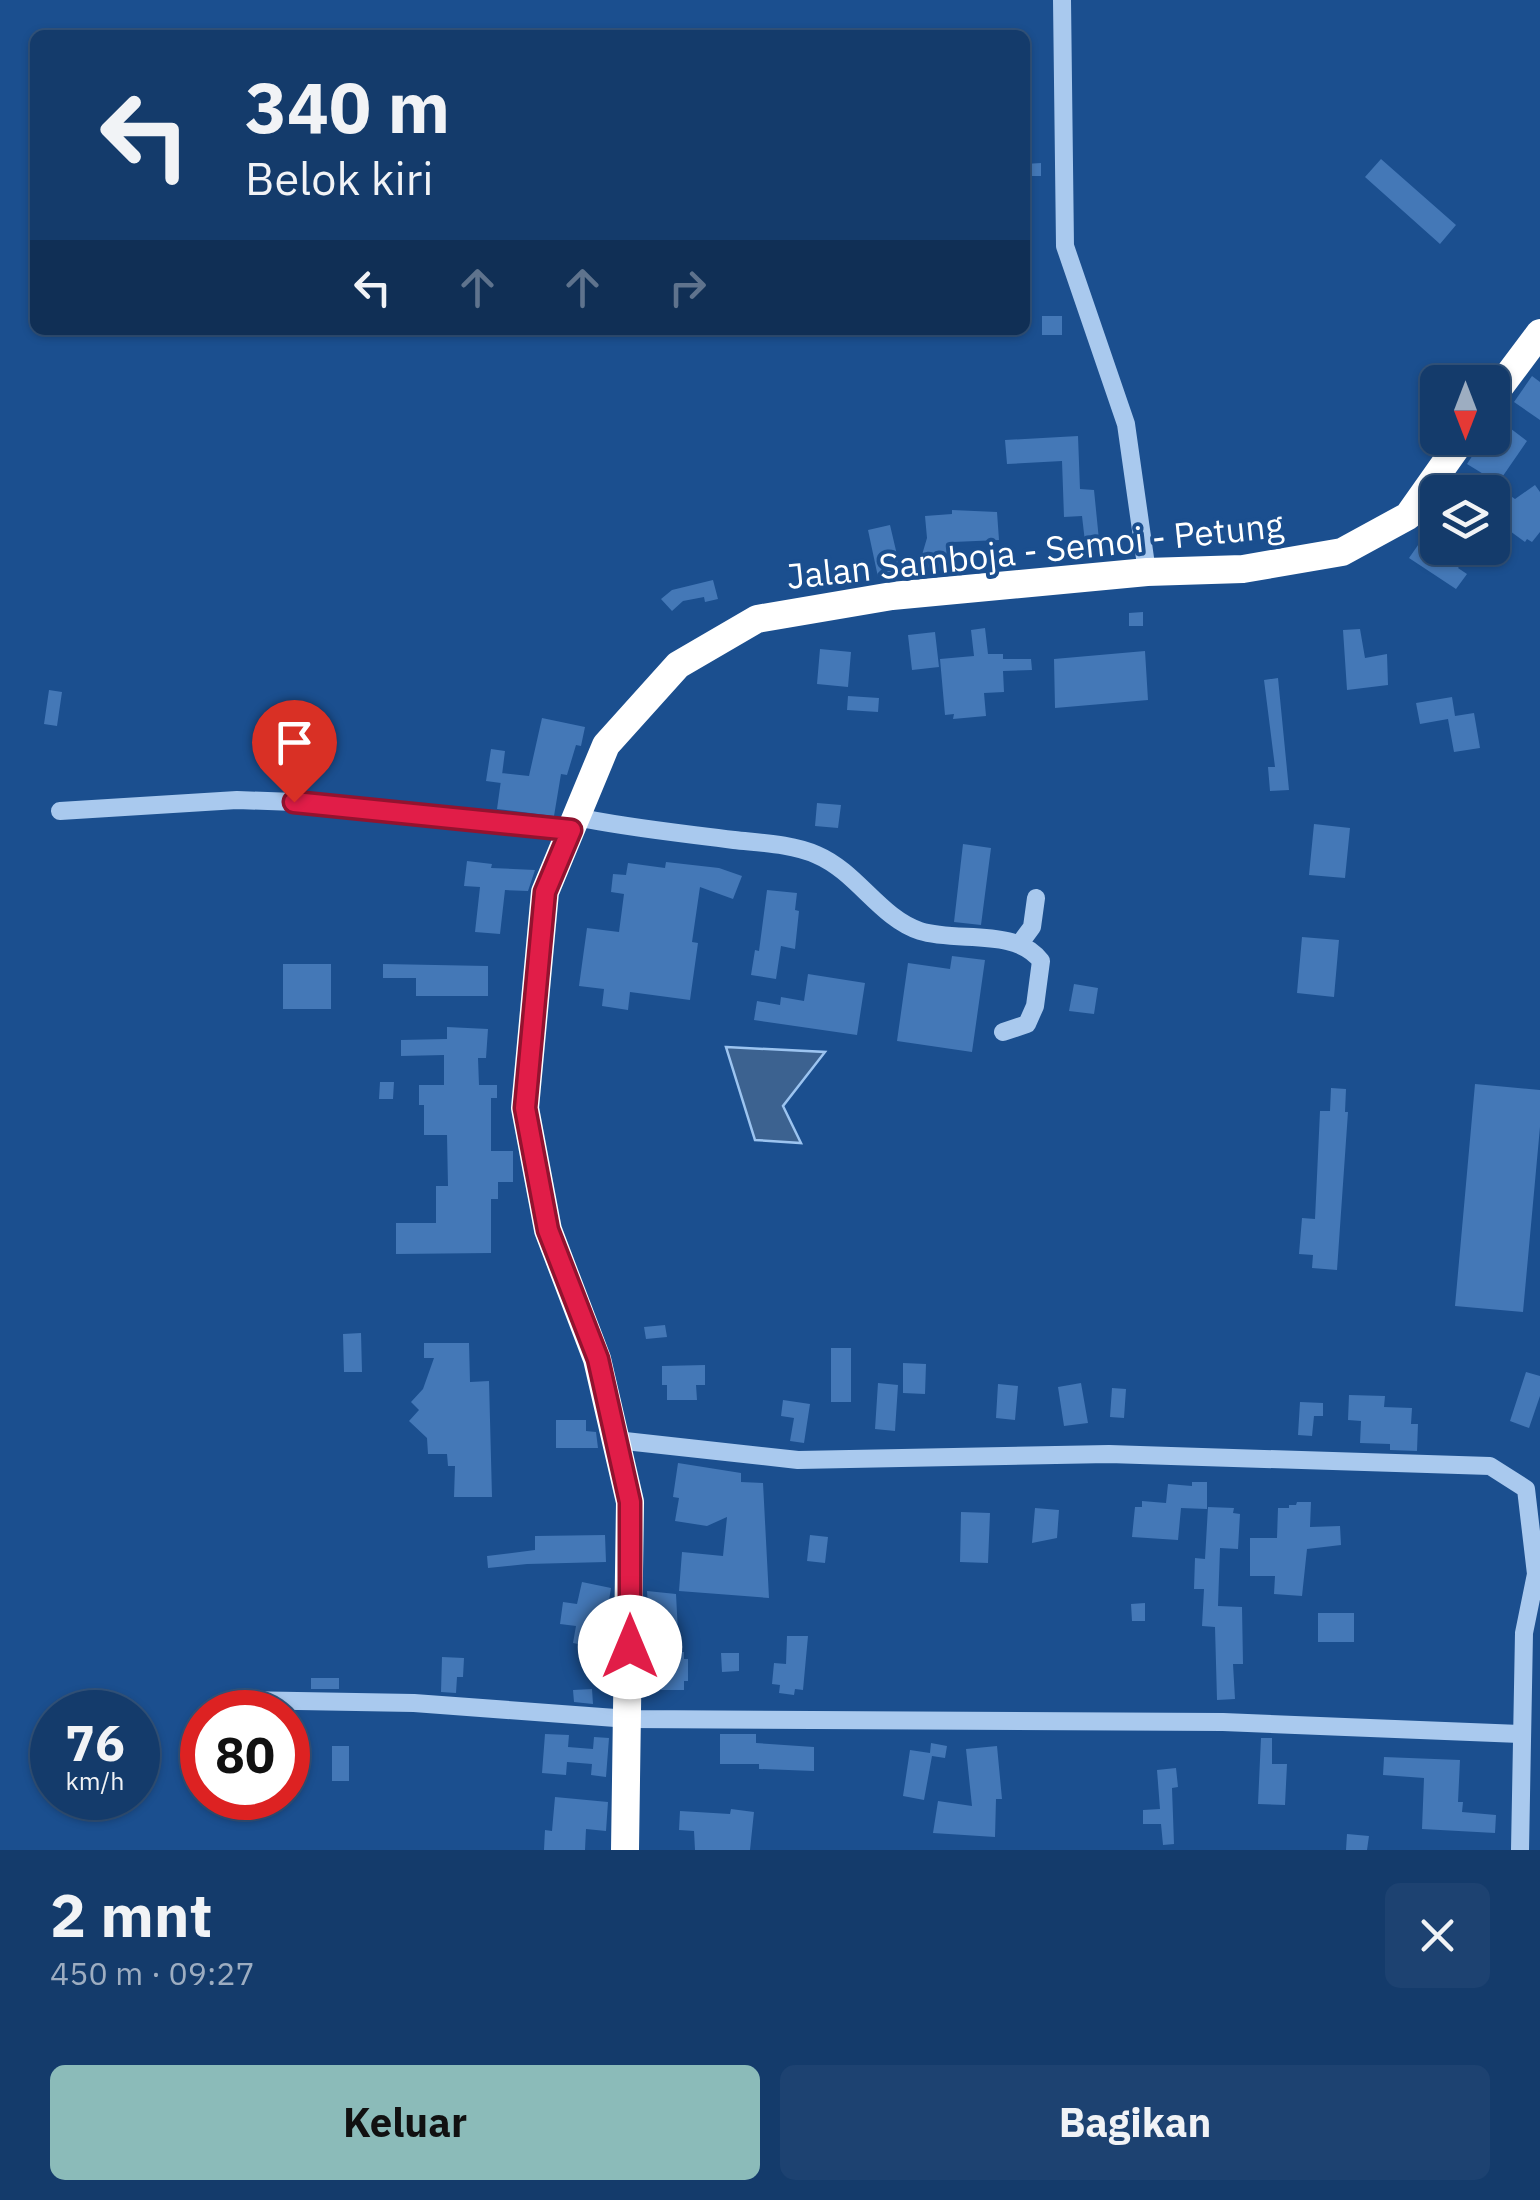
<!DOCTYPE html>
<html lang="id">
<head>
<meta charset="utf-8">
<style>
	:root { --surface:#143b6b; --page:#1d4271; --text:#f1f3f6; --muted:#9dadc1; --line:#33557e; --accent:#8bbbb9 }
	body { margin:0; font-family:"IBM Plex Sans",sans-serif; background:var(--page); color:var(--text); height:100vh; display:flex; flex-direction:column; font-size:38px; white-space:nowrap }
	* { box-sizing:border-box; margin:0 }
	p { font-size:32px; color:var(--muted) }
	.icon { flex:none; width:55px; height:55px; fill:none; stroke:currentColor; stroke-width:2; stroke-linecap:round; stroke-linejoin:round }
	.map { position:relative; height:1850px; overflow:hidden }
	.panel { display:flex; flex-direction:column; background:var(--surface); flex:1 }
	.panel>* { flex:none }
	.hud { position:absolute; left:30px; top:30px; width:1000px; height:305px; border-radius:15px; box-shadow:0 2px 8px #0004,0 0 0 2px var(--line); background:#143b6b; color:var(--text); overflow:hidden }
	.needle { width:65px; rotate:180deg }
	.fabs { position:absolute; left:1420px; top:365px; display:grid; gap:20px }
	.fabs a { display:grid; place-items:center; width:90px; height:90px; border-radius:15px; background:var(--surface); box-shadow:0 2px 8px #0004,0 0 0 2px var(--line); font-size:50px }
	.speed { position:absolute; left:30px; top:1690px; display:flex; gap:20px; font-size:50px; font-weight:700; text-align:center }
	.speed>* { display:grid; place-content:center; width:130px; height:130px; border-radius:50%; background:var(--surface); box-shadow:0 2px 8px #0004,0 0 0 2px var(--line); line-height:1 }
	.speed small { font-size:25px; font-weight:400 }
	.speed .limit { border:15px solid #d22; background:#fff; color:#111 }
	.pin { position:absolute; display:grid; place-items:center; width:85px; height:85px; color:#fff; margin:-102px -42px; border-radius:50% 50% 50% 0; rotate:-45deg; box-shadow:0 0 10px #0007 }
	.pin .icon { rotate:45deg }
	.me { position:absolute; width:110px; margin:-55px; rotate:0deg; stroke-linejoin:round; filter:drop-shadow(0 0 8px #0008) }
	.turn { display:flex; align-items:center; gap:35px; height:210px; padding:0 50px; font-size:45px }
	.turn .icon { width:130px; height:130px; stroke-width:2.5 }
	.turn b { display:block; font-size:70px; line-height:85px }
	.lanes { display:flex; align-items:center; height:95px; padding:0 50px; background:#0003; justify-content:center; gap:50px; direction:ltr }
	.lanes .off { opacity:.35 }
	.round { display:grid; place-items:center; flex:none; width:105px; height:105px; border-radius:15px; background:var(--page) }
	.head { display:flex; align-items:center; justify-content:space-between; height:170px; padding:0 50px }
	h1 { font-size:60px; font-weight:700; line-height:75px }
	.primary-button { display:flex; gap:20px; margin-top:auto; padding:20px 50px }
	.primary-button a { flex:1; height:115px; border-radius:15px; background:var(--accent); color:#111; font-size:40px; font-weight:700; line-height:115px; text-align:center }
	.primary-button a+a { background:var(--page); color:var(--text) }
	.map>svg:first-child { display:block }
	.water { fill:#3c6290; stroke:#9cc4f0; stroke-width:2.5 }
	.building { fill:#4478b7 }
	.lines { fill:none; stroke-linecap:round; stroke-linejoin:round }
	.minor { stroke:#a9c9ee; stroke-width:18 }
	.highway { stroke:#fff; stroke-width:28 }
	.route-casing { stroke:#92132f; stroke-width:25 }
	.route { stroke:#e11d48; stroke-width:18 }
	.labels { text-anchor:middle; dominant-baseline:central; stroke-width:8; stroke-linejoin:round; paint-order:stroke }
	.street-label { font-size:35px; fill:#fff; stroke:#1b4f8f }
</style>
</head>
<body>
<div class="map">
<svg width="1540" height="1850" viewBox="0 0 1540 1850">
	<rect width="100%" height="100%" fill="#1b4f8f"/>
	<path class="water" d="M726,1047L825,1052L783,1106L801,1143L755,1140Z"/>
	<path class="building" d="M1381,159L1456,225L1440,244L1365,177Z
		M1041,163V176H1025V164Z
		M1042,316H1062V335H1042Z
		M1532,376L1540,382V420L1514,402Z
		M1498,419L1527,441L1496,486L1515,499L1535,485L1540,492V532L1532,542L1527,539L1525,542L1492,518V492H1473L1485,475L1467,464L1484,438H1492V426Z
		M1078,436L1080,489L1094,490L1099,540L1085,542L1082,516L1064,517L1062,461L1007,464L1005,440Z
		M952,510L997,512L999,540L953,542L945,572L919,565L927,538L925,516L952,514Z
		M890,525L901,572L878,577L868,530Z
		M1430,528L1438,533V548H1458L1468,555L1458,568L1467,574L1456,589L1409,558Z
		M713,580L718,599L705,602L704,597L683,601L672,611L661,599L672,590Z
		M1143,612V626H1129V613Z
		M985,628L988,654H1003V659H1031L1032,670L1003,671L1004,692L984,693L986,716L953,719L954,714L945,715L940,659L974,656L971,630Z
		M1360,629L1365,658L1387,654L1388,685L1347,690L1343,630Z
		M935,632L939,667L912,670L908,635Z
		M820,649L851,652L848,687L817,684Z
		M1145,651L1148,700L1055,708L1054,659Z
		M1278,678L1289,790L1270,791L1268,767H1275L1264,680Z
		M49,690L62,692L57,726L44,724Z
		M848,696L879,698L878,712L847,710Z
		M1452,697L1455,716L1474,713L1480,748L1454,752L1448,719L1420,724L1416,703Z
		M542,718L585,727L581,746L576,745L567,775L561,774L554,816L497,809L502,773L529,776Z
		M491,749L505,751L501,783L486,781Z
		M817,803L841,805L838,828L815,826Z
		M1314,824L1350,828L1345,878L1309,875Z
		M963,844L991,848L981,925L954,922Z
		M467,861L492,864L491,868L535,870L528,891L505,890L500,934L475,932L480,887L464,886Z
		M666,862L719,868L742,876L733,899L700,887L692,942L698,943L690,1000L630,992L628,1010L602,1006L604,989L579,986L587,928L619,932L624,894L611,892L613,874L626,875L628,863L665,868Z
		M767,890L797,893L795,910L799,911L795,949L781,946L776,979L751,975L755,950L759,951Z
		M1302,937L1339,940L1334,997L1297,993Z
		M952,956L985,960L972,1052L897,1041L908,963L950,969Z
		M283,964H331V1009H283Z
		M383,964L488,966V996H416V978H383Z
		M808,974L865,983L857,1035L754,1020L757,1001L780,1005L781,997L804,1001Z
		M1074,984L1098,988L1094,1014L1069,1011Z
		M447,1027L488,1029L486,1058H478L479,1085H497V1098H491V1151H513V1182H498V1199H491V1253L396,1254V1223H436V1186H448L447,1135H424V1105H419V1085H444V1055L401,1056V1040L447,1039Z
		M380,1082H394L393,1099H379Z
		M1475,1084L1540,1090V1127L1523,1312L1455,1306Z
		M1331,1088L1346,1089L1345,1112H1348L1337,1270L1312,1268L1313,1255L1299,1254L1302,1218L1315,1219L1320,1111H1330Z
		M665,1325L667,1337L646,1339L644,1327Z
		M361,1333L362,1372H344L343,1334Z
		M424,1343H469L470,1382L489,1381L492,1497H454L455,1466H448L447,1454H428L427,1438L409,1421L419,1410L411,1402L423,1389L434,1358H424Z
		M831,1348H851V1402H831Z
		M903,1363L926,1364L925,1394L903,1393Z
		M705,1365V1385H696L697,1400H667V1385H662V1366Z
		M1526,1372L1540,1376V1396L1529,1428L1510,1421Z
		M878,1383L898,1385L895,1431L875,1429Z
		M1081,1383L1088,1423L1064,1426L1058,1387Z
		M998,1384L1018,1386L1015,1420L996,1418Z
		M1112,1388L1126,1389L1124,1418L1110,1417Z
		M1349,1395L1385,1396L1384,1407L1412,1408L1411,1424H1418L1417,1451L1390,1450V1444L1360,1443L1361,1421L1348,1420Z
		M783,1400L810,1404L804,1443L790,1441L794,1418L781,1416Z
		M1300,1402L1323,1403V1416H1314L1312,1436L1298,1435Z
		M556,1420H586V1431L596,1432L598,1448H556Z
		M678,1463L741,1473V1482L763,1483L769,1598L679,1591L682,1552L723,1556L727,1517L707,1526L675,1521L679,1498L673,1497Z
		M1192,1482H1207V1509L1181,1508L1178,1540L1132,1537L1135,1507H1142V1501L1166,1503L1168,1484L1192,1486Z
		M1297,1502H1311L1310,1527L1340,1526L1341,1545L1307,1549L1302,1596L1274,1594L1275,1576H1250V1538H1277L1278,1508H1289V1505H1296Z
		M1208,1507L1234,1508L1233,1513L1240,1514L1238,1549L1220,1548L1218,1606L1242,1607L1243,1664H1233L1235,1699L1217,1700L1215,1627L1202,1626L1204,1589H1194L1195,1558L1205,1559Z
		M1035,1508L1059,1510L1057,1538L1032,1543Z
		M961,1512L990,1513L988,1563L960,1562Z
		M605,1535L606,1562L527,1564L488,1568L487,1556L535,1550V1536Z
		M810,1535L828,1537L825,1563L807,1561Z
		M582,1582L611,1588L608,1607L601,1606L594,1647L573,1643L576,1626L560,1624L563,1602L577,1604Z
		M647,1591L676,1594L679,1652H684V1659H688V1681H684V1690H661V1677L652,1676L653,1634H650Z
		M1145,1603V1621H1132L1131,1604Z
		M1318,1613H1354V1642H1318Z
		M787,1636H808L803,1690L795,1689L794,1695L779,1693L780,1685L772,1684L774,1663L786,1664Z
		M721,1653H739V1671L722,1672Z
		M442,1657L464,1658L463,1677H457L456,1693L441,1692Z
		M311,1678H339V1689H311Z
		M592,1689L593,1704L574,1702L573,1690Z
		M545,1734L569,1735L568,1747L593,1749L594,1737L609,1738L606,1777L591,1775L592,1764L567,1762L566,1775L542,1773Z
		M720,1734H756V1743L814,1747V1771L759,1769V1764H720Z
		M1261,1738H1272V1764H1287L1285,1805L1258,1804Z
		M931,1743L947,1746L945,1758L932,1756L924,1800L903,1796L910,1750L930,1753Z
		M332,1746H349V1781H332Z
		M997,1746L1002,1799H996L995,1837L933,1833L938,1801L972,1806L966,1749Z
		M1384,1757L1460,1760L1458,1802H1463L1462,1812L1496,1815L1495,1833L1422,1829L1424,1778L1383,1775Z
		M1176,1768L1178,1787L1172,1788L1174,1844L1163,1845L1161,1824H1143V1810L1160,1809L1157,1770Z
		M555,1797L608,1802L606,1831L586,1829L585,1850H544L545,1830L552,1831Z
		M731,1809L754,1812L750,1850H695L694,1831L679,1830L680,1811L730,1814Z
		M1347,1834L1369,1836L1367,1850H1346Z"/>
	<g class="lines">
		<path class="minor" d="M1062,0L1065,246L1126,424L1147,572
			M60,811L237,800L322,803L571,830
			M576,817C628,828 681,833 734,840C761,843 792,844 817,855C857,872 880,918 920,931C958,943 1015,927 1041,961L1035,1006L1027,1024L1003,1032
			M1021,942L1032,927L1036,898
			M616,1440L798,1460L1109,1454L1490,1466L1526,1489L1536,1574L1524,1633L1520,1850
			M244,1700L414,1703L629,1719L1223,1722L1520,1734"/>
		<path class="highway" d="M1492,397L1540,333
			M625,1850L630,1502L597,1359L548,1230L525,1108L545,892L606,745L678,665L757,619L892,596L1147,572L1243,569L1342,552L1408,516L1463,438"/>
	</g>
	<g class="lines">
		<defs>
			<path id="route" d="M294,802L571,830L545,892L525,1108L548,1230L598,1359L630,1502V1647"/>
		</defs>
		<use href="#route" class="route-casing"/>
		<use href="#route" class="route"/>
	</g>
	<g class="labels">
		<g class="street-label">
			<text transform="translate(1035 550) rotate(-6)">Jalan Samboja - Semoi - Petung</text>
		</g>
	</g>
</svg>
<div class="fabs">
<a><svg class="needle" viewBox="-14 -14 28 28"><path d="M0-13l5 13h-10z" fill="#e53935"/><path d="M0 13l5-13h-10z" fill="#9dadc1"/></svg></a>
<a><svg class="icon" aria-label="layers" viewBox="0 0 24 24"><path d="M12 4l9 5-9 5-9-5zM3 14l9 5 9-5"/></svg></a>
</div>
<div class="speed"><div>76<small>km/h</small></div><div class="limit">80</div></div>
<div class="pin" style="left:294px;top:802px;background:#d93025"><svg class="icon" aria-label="arrive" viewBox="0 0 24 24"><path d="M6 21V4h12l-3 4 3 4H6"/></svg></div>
<svg class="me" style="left:630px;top:1647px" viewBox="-20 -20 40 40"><circle r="19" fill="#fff"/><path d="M0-13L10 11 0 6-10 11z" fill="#e11d48"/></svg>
<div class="hud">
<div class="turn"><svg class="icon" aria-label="left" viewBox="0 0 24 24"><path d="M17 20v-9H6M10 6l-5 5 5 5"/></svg><div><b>340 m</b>Belok kiri</div></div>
<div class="lanes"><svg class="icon" aria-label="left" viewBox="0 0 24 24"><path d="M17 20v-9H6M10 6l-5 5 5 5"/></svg><svg class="icon off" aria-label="ahead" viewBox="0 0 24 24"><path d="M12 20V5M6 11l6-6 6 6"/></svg><svg class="icon off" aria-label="ahead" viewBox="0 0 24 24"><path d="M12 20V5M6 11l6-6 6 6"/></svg><svg class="icon off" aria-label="right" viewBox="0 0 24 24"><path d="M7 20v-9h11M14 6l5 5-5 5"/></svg></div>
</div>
</div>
<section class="panel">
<div class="head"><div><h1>2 mnt</h1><p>450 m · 09:27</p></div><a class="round"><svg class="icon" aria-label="close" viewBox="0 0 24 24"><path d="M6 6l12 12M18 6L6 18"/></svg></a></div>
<div class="primary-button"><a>Keluar</a><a>Bagikan</a></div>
</section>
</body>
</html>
